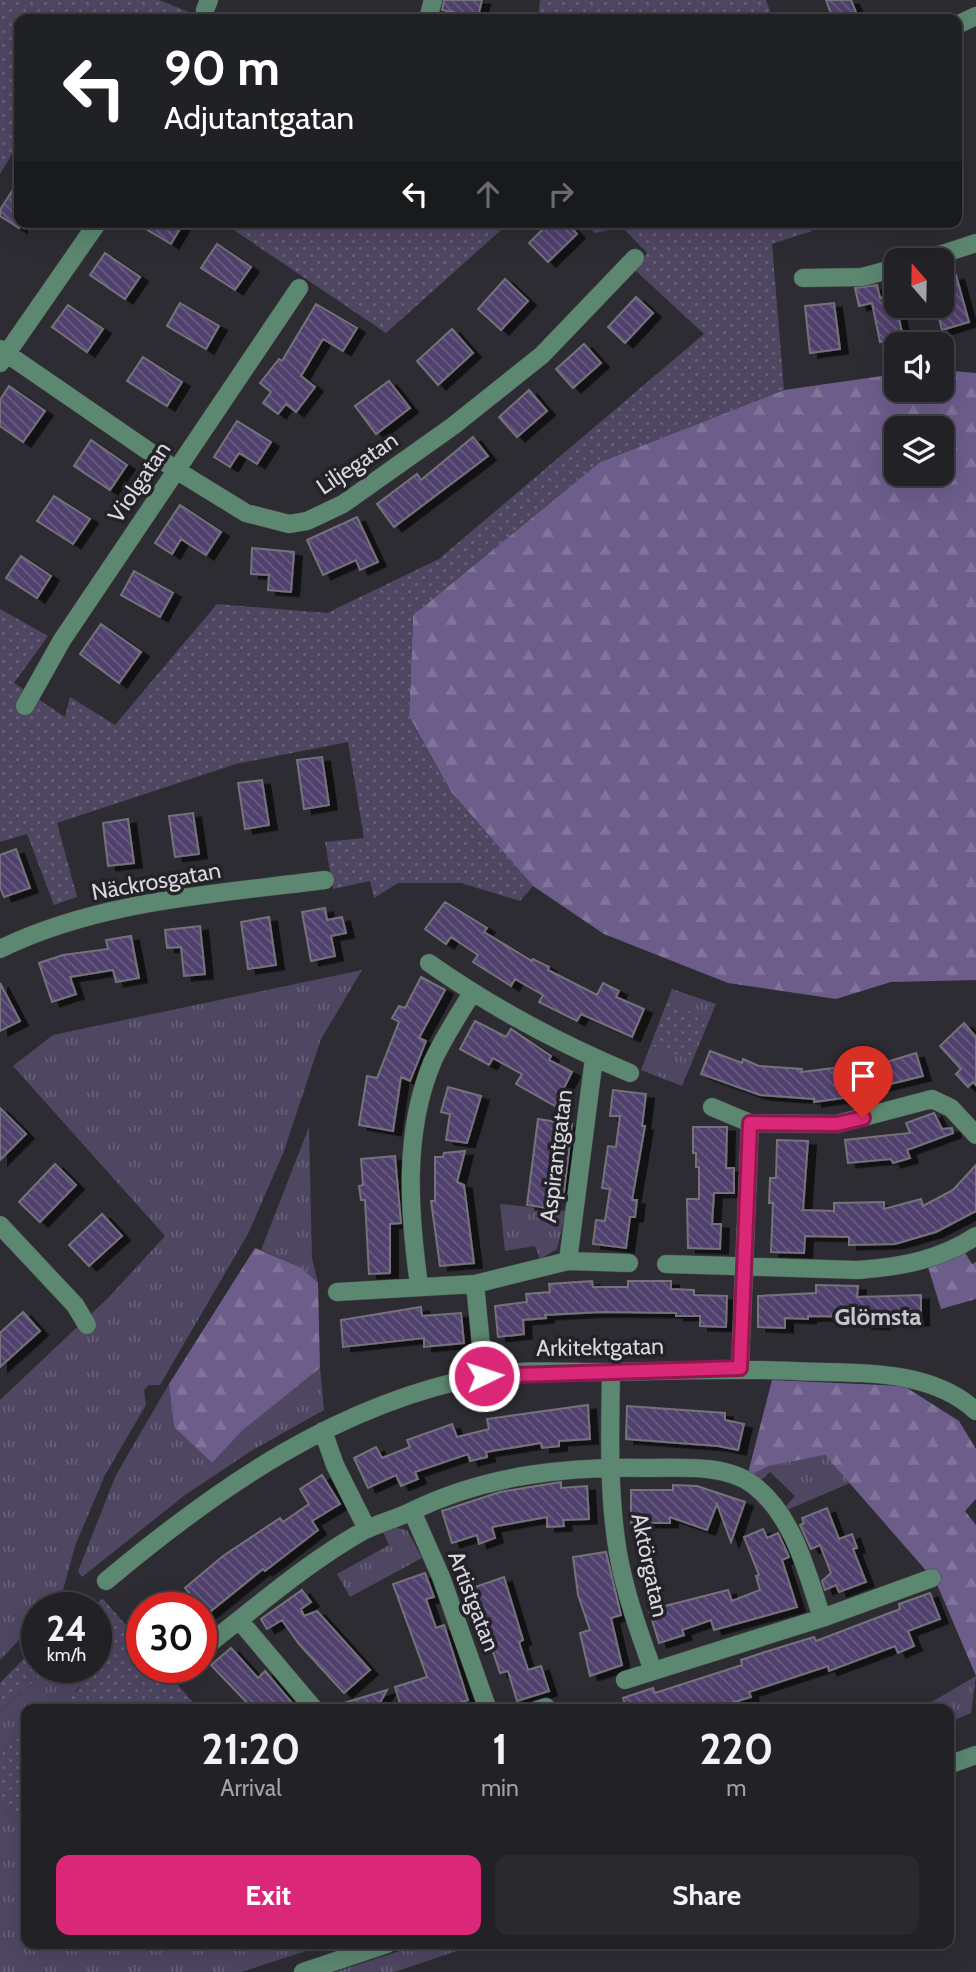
<!DOCTYPE html>
<html lang="en">
<head>
<meta charset="utf-8">
<style>
	:root { --surface:#222126; --page:#2a292e; --text:#f1f3f6; --muted:#a2a3a7; --line:#3f3e43; --accent:#db2777 }
	body { margin:0; font-family:Cabin,sans-serif; background:var(--page); color:var(--text); height:100vh; display:flex; flex-direction:column; font-size:26px; white-space:nowrap }
	* { box-sizing:border-box; margin:0 }
	p { font-size:23px; color:var(--muted) }
	.icon { flex:none; width:38px; height:38px; fill:none; stroke:currentColor; stroke-width:2; stroke-linecap:round; stroke-linejoin:round }
	.map { position:relative; flex:1; overflow:hidden }
	.sheet { position:absolute; left:21px; top:1704px; width:933px; height:245px; display:flex; flex-direction:column; background:var(--surface); border-radius:14px; box-shadow:0 7px 28px #0002,0 0 0 2px var(--line) }
	.sheet>* { flex:none }
	.hud { position:absolute; left:14px; top:14px; width:948px; height:214px; border-radius:14px; box-shadow:0 7px 28px #0002,0 0 0 2px var(--line); background:#202124; color:#fff; overflow:hidden }
	.needle { width:46px; rotate:340deg }
	.buttons { position:absolute; left:884px; top:248px; display:grid; gap:14px }
	.buttons a { display:grid; place-items:center; width:70px; height:70px; border-radius:14px; background:var(--surface); box-shadow:0 7px 28px #0002,0 0 0 2px var(--line); font-size:35px }
	.speed { position:absolute; left:21px; top:1592px; display:flex; gap:14px; font-size:35px; font-weight:700; text-align:center }
	.speed>* { display:grid; place-content:center; width:91px; height:91px; border-radius:50%; background:var(--surface); box-shadow:0 7px 28px #0002,0 0 0 2px var(--line); line-height:1 }
	.speed small { font-size:18px; font-weight:400 }
	.speed .limit { border:10px solid #d22; background:#fff; color:#111 }
	.pin { position:absolute; display:grid; place-items:center; width:60px; height:60px; color:#fff; margin:-72px -30px; border-radius:50% 50% 50% 0; rotate:-45deg; box-shadow:0 0 7px #0007 }
	.pin .icon { rotate:45deg }
	.me { position:absolute; width:77px; margin:-38px; rotate:86deg; stroke-linejoin:round; filter:drop-shadow(0 0 5px #0008) }
	.turn { display:flex; align-items:center; gap:24px; height:147px; padding:0 35px; font-size:32px }
	.turn .icon { width:91px; height:91px; stroke-width:2.5 }
	.turn b { display:block; font-size:49px; line-height:60px }
	.lanes { display:flex; align-items:center; height:66px; padding:0 35px; background:#0003; justify-content:center; gap:35px; direction:ltr }
	.lanes .off { opacity:.35 }
	.eta { display:flex; justify-content:space-evenly; align-items:center; height:119px; text-align:center }
	.eta b { font-size:42px; font-weight:800; line-height:49px }
	.cta { display:flex; gap:14px; margin-top:auto; padding:14px 35px }
	.cta a { flex:1; height:80px; border-radius:14px; background:var(--accent); color:#fff; font-size:28px; font-weight:800; line-height:80px; text-align:center }
	.cta a+a { background:var(--page); color:var(--text) }
	.map>svg:first-child { display:block }
	.grass { fill:url(#grass-tufts) }
	.forest { fill:url(#forest-firs); fill-rule:evenodd }
	.park { fill:url(#park-dots) }
	.building { fill:url(#building-back-hatch); stroke:#74727a; stroke-width:2; filter:url(#shadow) }
	.lines { fill:none; stroke-linecap:round; stroke-linejoin:round }
	.minor-casing { stroke:#4a484e; stroke-width:19 }
	.minor { stroke:#5c8770; stroke-width:18 }
	.route-casing { stroke:#8e194d; stroke-width:18 }
	.route { stroke:#db2777; stroke-width:12 }
	.labels { text-anchor:middle; dominant-baseline:central; stroke-width:7; stroke-linejoin:round; paint-order:stroke }
	.street-label { font-size:23px; fill:#dad8dd; stroke:#242229 }
	.neighbourhood-label { font-size:24px; font-weight:bold; fill:#c7c4cd; stroke:#242229 }
</style>
</head>
<body>
<div class="map">
<svg width="976" height="1972" viewBox="0 0 976 1972">
	<defs>
		<pattern id="grass-tufts" width="24" height="20" patternUnits="userSpaceOnUse" patternTransform="scale(1.75)"><rect width="24" height="20" fill="#4f4662"/><path d="M3 7l-1-3M5 7V3M7 7l1-3M15 17l-1-3M17 17v-4M19 17l1-3" fill="none" stroke="#686078"/></pattern>
		<pattern id="forest-firs" width="22" height="20" patternUnits="userSpaceOnUse" patternTransform="scale(1.75)"><rect width="22" height="20" fill="#6c5d8b"/><path d="M5 1l3.5 6h-7zM16 11l3.5 6h-7z" fill="#80749b"/></pattern>
		<pattern id="park-dots" width="8" height="8" patternUnits="userSpaceOnUse" patternTransform="scale(1.75)"><rect width="8" height="8" fill="#4f4662"/><path d="M2 2h.1M6 6h.1" fill="none" stroke="#686078" stroke-width="1.8" stroke-linecap="round"/></pattern>
		<pattern id="building-back-hatch" width="6" height="6" patternUnits="userSpaceOnUse" patternTransform="scale(1.75)"><rect width="6" height="6" fill="#50416d"/><path d="M-1 5l2 2M0 0l6 6M5-1l2 2" fill="none" stroke="#695c81"/></pattern>
		<filter id="shadow"><feDropShadow dx="8" dy="4.5" stdDeviation="0" flood-color="#0009"/></filter>
	</defs>
	<rect width="100%" height="100%" fill="#2e2c33"/>
	<path class="grass" d="M362,970L321,1039L284,1151L249,1232L160,1385H149L144,1390L146,1405L105,1475L75,1546L63,1590L49,1608H37V1621L0,1660V1400L109,1297L165,1236L13,1066L53,1035Z
		M672,989L716,1004L682,1086L641,1070Z
		M309,1127L312,1258L318,1283L302,1268L261,1250Z
		M500,1204L566,1211L557,1249L540,1259L535,1246L505,1251Z
		M320,1368L324,1410L251,1451L185,1495L82,1577L78,1571L116,1475L169,1384L174,1427L212,1463L243,1430Z
		M825,1455L850,1483L787,1510L786,1506L795,1496L770,1472L760,1481L747,1477L769,1466Z
		M393,1527L407,1530L422,1558L350,1597L337,1574L389,1545L383,1532Z
		M50,1668H71L84,1677C72,1704 54,1710 26,1710V1731L0,1755V1711Z
		M976,1676L971,1713L949,1722L948,1710H918Z
		M0,1802L26,1829V1944H328L241,1972H0Z
		M421,1944H477L395,1972H335Z"/>
	<path class="forest" d="M942,370L976,373V980L891,982L836,999L728,983L604,934L533,886L451,792L409,716L413,615L600,462L784,390L896,374V390H942ZM896,429H942V474H896Z
		M255,1248L302,1268L318,1283L320,1368L243,1430L212,1463L174,1427L169,1384Z
		M964,1251L972,1264L976,1262V1299L941,1309L928,1267Z
		M772,1380L904,1386L959,1421L976,1449V1499L965,1511L976,1525V1676L936,1582L825,1455L769,1466L747,1477Z"/>
	<path class="park" d="M0,0H159L206,19H19V142L0,174Z
		M540,0H766L773,19H538Z
		M222,222H510L386,333Z
		M583,222H810L812,231L772,244L784,390L600,462L413,615L409,716L451,792L533,886L520,901L461,883H398L374,898L370,881L333,889L325,842L364,838L348,742L236,764L57,823L77,897L54,905L27,834L0,842V609L48,636L14,683L65,717L70,697L115,725L217,604L327,613L439,559L704,334L635,270L647,253L622,227L595,233Z
		M667,1003L707,1018L690,1060L651,1045Z
		M103,1599L142,1643V1668H163L200,1710H53L78,1690L84,1677L71,1668H96V1608H87Z
		M37,1645V1668H50L0,1711V1683Z
		M26,1731V1829L0,1802V1755Z"/>
	<path class="building" d="M444,0H482L478,17L442,10Z
		M826,0H851L856,12L833,19Z
		M19,180V228L0,216V210Z
		M134,222H184L171,244Z
		M550,222H566L577,234L548,262L529,243Z
		M217,244L251,267L235,290L201,268Z
		M105,253L140,277L125,299L90,275Z
		M956,275L969,322L942,330L936,306H942V279Z
		M505,279L528,301L501,330L478,309Z
		M877,285L880,298L894,295L903,337L880,342L872,303L859,306L855,288Z
		M636,297L653,313L625,343L608,327Z
		M180,303L219,326L206,349L167,326Z
		M834,303L840,349L810,353L805,306Z
		M316,304L357,328L343,351L323,339L301,376L315,387L296,412L286,404L278,414L263,403L271,392L260,383L279,359L282,361Z
		M68,305L103,329L87,352L52,327Z
		M452,329L473,353L438,385L417,361Z
		M584,344L601,363L573,388L556,369Z
		M143,357L182,382L167,406L127,381Z
		M389,381L410,408L376,434L355,406Z
		M9,386L45,411L23,442L0,426V400Z
		M529,390L547,411L517,437L499,417Z
		M237,421L271,442L257,464L239,453L230,467L214,457Z
		M473,437L488,456L394,527L377,504L417,474L421,480Z
		M91,440L127,465L110,490L74,466Z
		M54,496L90,519L73,544L37,521Z
		M180,505L221,532L206,555L181,539L172,554L155,543Z
		M357,517L378,562L360,570L356,560L323,575L307,540Z
		M252,548L294,552L291,592L268,590L269,575L251,574Z
		M21,556L51,576L37,598L6,578Z
		M134,571L173,593L160,617L121,595Z
		M101,624L141,652L119,683L80,654Z
		M322,757L329,805L304,809L297,760Z
		M262,780L269,825L245,829L238,783Z
		M193,813L199,854L175,857L169,816Z
		M128,819L134,863L108,866L103,823Z
		M16,849L30,888L4,897L0,887V855Z
		M445,902L487,928L484,932L532,961L533,959L549,967L548,970L597,995L603,983L619,991L616,997L644,1009L632,1037L581,1014L577,1021L539,1002L543,995L515,979L511,986L473,962L478,955L451,937L446,944L425,929Z
		M325,908L327,920L342,917L346,933L331,936L335,956L311,961L302,912Z
		M269,917L276,965L248,969L241,922Z
		M200,926L205,974L184,976L181,947L167,948L165,930Z
		M131,936L139,978L116,982L113,970L70,977L76,994L52,1002L39,963L63,955L108,949L106,940Z
		M421,977L445,990L419,1038L426,1041L410,1081L401,1077L393,1131L359,1125L367,1076L377,1078L399,1022L392,1018L399,1006L405,1008Z
		M0,983L20,1021L0,1031Z
		M475,1021L506,1037L511,1029L551,1056L549,1060L572,1072L555,1106L516,1084L522,1074L493,1058L489,1065L460,1049Z
		M964,1023L976,1037V1085L973,1082L968,1087L956,1074L961,1069L940,1046Z
		M710,1051L742,1063L743,1059L759,1066L802,1069L801,1072L850,1066L878,1057L880,1064L916,1053L923,1076L858,1092V1096L814,1102V1099L760,1095L701,1074Z
		M448,1087L481,1096L467,1143L446,1140L450,1114L441,1112Z
		M613,1090L646,1094L642,1126H645L632,1200H637L635,1217H630L626,1248L593,1244L596,1220L605,1221L610,1189L602,1188L608,1146L616,1147L620,1116H610Z
		M0,1108L26,1134L0,1160Z
		M934,1113L942,1129L952,1128L953,1133L907,1150L910,1158L893,1163L891,1159L848,1163L845,1140L910,1133L906,1123Z
		M538,1119L572,1124L564,1192L551,1191L549,1208L527,1205Z
		M693,1127H727L726,1168H734V1193H714L712,1224H721L720,1249L688,1248L687,1199H699V1167H696V1153H693Z
		M777,1140L808,1141L803,1210L834,1211V1203L884,1202V1209L921,1199L923,1206L953,1190L976,1165V1211L936,1232L895,1244L849,1245V1237L805,1236L804,1253L771,1252L773,1203H769L770,1178H776Z
		M465,1151L457,1182L464,1185L474,1263L440,1266L431,1201H435V1157H443L444,1153Z
		M395,1156L401,1223L390,1224V1273L369,1274L365,1200H361L359,1186L363,1185L361,1159Z
		M55,1164L76,1185L40,1222L19,1202Z
		M102,1214L122,1236L89,1266L69,1245Z
		M592,1281L593,1287H628V1281H671V1289L694,1290V1295L727,1296L726,1327L700,1326V1316H676V1313L602,1312L545,1315L546,1318L523,1320L524,1334L498,1337L495,1306L527,1302L526,1294L550,1292L549,1284Z
		M816,1285L858,1286L857,1297L921,1295V1321L882,1320V1325L864,1324V1317L808,1316V1319L785,1318V1328L758,1327V1296L816,1293Z
		M421,1307L422,1316L461,1313L464,1343L424,1347V1338L343,1347L341,1320Z
		M23,1312L40,1331L0,1367V1333Z
		M588,1405L590,1439L559,1441V1446L542,1448L541,1443L486,1452L487,1457L470,1461L468,1454L415,1472L418,1479L401,1486L396,1475L368,1488L354,1458L376,1447L382,1458L410,1447L407,1440L452,1424L457,1437L489,1429L487,1419Z
		M627,1406L725,1413V1420L744,1424L738,1450L718,1446L626,1439Z
		M322,1475L340,1504L312,1521L318,1530L265,1571L263,1569L206,1615L201,1608H172L189,1593L185,1588L223,1556L280,1518L283,1522L309,1504L300,1489Z
		M561,1482V1488L587,1486L589,1519L563,1520L564,1526L547,1527V1517L492,1527L495,1538L479,1544L477,1535L452,1543L442,1511L500,1492Z
		M673,1485L697,1486L745,1502L731,1542L717,1504L707,1530L670,1517V1523H631V1490H673Z
		M827,1508L839,1539L852,1534L857,1548L853,1549L866,1582L839,1592L836,1585L825,1590L822,1581L831,1573L820,1545L811,1549L800,1525L804,1523L802,1518Z
		M763,1529L767,1538L778,1533L786,1550L789,1557L782,1560L797,1607L714,1630L711,1620L682,1630L684,1635L659,1643L649,1610L728,1590L732,1601L760,1590L756,1576L759,1575L744,1537Z
		M606,1552L621,1615L611,1618L622,1665L590,1676L580,1633L590,1630L578,1595L573,1557Z
		M425,1573L434,1597L426,1599L436,1628L444,1625L468,1700L435,1710H402L395,1687L427,1677L393,1584Z
		M504,1577L523,1640L519,1642L528,1670L541,1666L549,1691L517,1701L508,1671L500,1673L472,1588Z
		M302,1590L311,1602L301,1609L304,1616L317,1611L370,1670L344,1693L299,1644L282,1620L267,1629L261,1619Z
		M930,1593L940,1619L908,1631L914,1646L898,1653L895,1646L829,1671L828,1666L749,1692L751,1697L707,1710H627L623,1698L653,1688L655,1693L742,1665L741,1660L765,1652L814,1637L816,1641L900,1609L899,1604Z
		M231,1648L258,1678L265,1671L298,1710H254L211,1665Z
		M387,1690L376,1710H334V1706Z"/>
	<g class="lines">
		<defs>
			<path id="minor" d="M205,10L209,0
				M428,19L433,0
				M957,25L976,16
				M921,261L976,243
				M803,278L862,277L896,268
				M0,349L176,470L246,513L289,524L307,521L343,504L453,426L542,355L635,258
				M0,363L98,222
				M25,706L62,640L299,288
				M0,949C100,900 217,894 325,880
				M429,963C493,1008 558,1043 630,1073
				M712,1107L750,1123L837,1124L932,1099L951,1108L976,1135
				M0,1225L75,1305L87,1325
				M568,1261L594,1058
				M666,1264L858,1270C900,1267 940,1260 976,1236
				M475,1284L484,1376
				M419,1285C409,1212 403,1133 432,1063C443,1038 458,1016 472,993
				M337,1292L475,1284L568,1261L629,1263
				M740,1368L750,1123
				M611,1372C610,1432 608,1493 618,1553C625,1593 639,1632 653,1671
				M323,1431L335,1465L367,1529
				M412,1511L441,1577L488,1710
				M106,1581C217,1488 338,1403 483,1376C522,1369 564,1372 604,1372C668,1371 731,1368 794,1371C855,1374 928,1367 976,1411
				M239,1620L315,1710
				M201,1650C254,1609 305,1564 363,1531C379,1523 396,1519 412,1511C486,1475 567,1466 649,1468C680,1468 725,1464 752,1484C793,1514 807,1572 822,1618
				M625,1680L822,1618L932,1578
				M536,1710L546,1707
				M948,1765L976,1755
				M303,1972L387,1944"/>
		</defs>
		<use href="#minor" class="minor-casing"/>
		<use href="#minor" class="minor"/>
	</g>
	<g class="lines">
		<defs>
			<path id="route" d="M484,1376L740,1368L750,1123L837,1124L863,1118"/>
		</defs>
		<use href="#route" class="route-casing"/>
		<use href="#route" class="route"/>
	</g>
	<g class="labels">
		<g class="street-label">
			<text transform="translate(357 463) rotate(-34)">Liljegatan</text>
			<text transform="translate(139 482) rotate(-56)">Violgatan</text>
			<text transform="translate(156 881) rotate(-10)">Näckrosgatan</text>
			<text transform="translate(556 1156) rotate(-83)">Aspirantgatan</text>
			<text transform="translate(600 1347) rotate(-1)">Arkitektgatan</text>
			<text transform="translate(650 1565) rotate(78)">Aktörgatan</text>
			<text transform="translate(474 1601) rotate(69)">Artistgatan</text>
		</g>
		<g class="neighbourhood-label">
			<text x="878" y="1316">Glömsta</text>
		</g>
	</g>
</svg>
<div class="buttons">
<a><svg class="needle" viewBox="-14 -14 28 28"><path d="M0-13l5 13h-10z" fill="#e53935"/><path d="M0 13l5-13h-10z" fill="#a2a3a7"/></svg></a>
<a><svg class="icon" aria-label="sound" viewBox="0 0 24 24"><path d="M4 9h4l5-4v14l-5-4H4zM17 9q2 3 0 6"/></svg></a>
<a><svg class="icon" aria-label="layers" viewBox="0 0 24 24"><path d="M12 4l9 5-9 5-9-5zM3 14l9 5 9-5"/></svg></a>
</div>
<div class="speed"><div>24<small>km/h</small></div><div class="limit">30</div></div>
<div class="pin" style="left:863px;top:1118px;background:#d93025"><svg class="icon" aria-label="arrive" viewBox="0 0 24 24"><path d="M6 21V4h12l-3 4 3 4H6"/></svg></div>
<svg class="me" style="left:484px;top:1376px" viewBox="-20 -20 40 40"><circle r="17" fill="#db2777" stroke="#fff" stroke-width="3"/><path d="M0-11L8 9 0 5-8 9z" fill="#fff"/></svg>
<div class="hud">
<div class="turn"><svg class="icon" aria-label="left" viewBox="0 0 24 24"><path d="M17 20v-9H6M10 6l-5 5 5 5"/></svg><div><b>90 m</b>Adjutantgatan</div></div>
<div class="lanes"><svg class="icon" aria-label="left" viewBox="0 0 24 24"><path d="M17 20v-9H6M10 6l-5 5 5 5"/></svg><svg class="icon off" aria-label="ahead" viewBox="0 0 24 24"><path d="M12 20V5M6 11l6-6 6 6"/></svg><svg class="icon off" aria-label="right" viewBox="0 0 24 24"><path d="M7 20v-9h11M14 6l5 5-5 5"/></svg></div>
</div>
<section class="sheet">
<div class="eta">
<div><b>21:20</b><p>Arrival</p></div>
<div><b>1</b><p>min</p></div>
<div><b>220</b><p>m</p></div>
</div>
<div class="cta"><a>Exit</a><a>Share</a></div>
</section>
</div>
</body>
</html>
